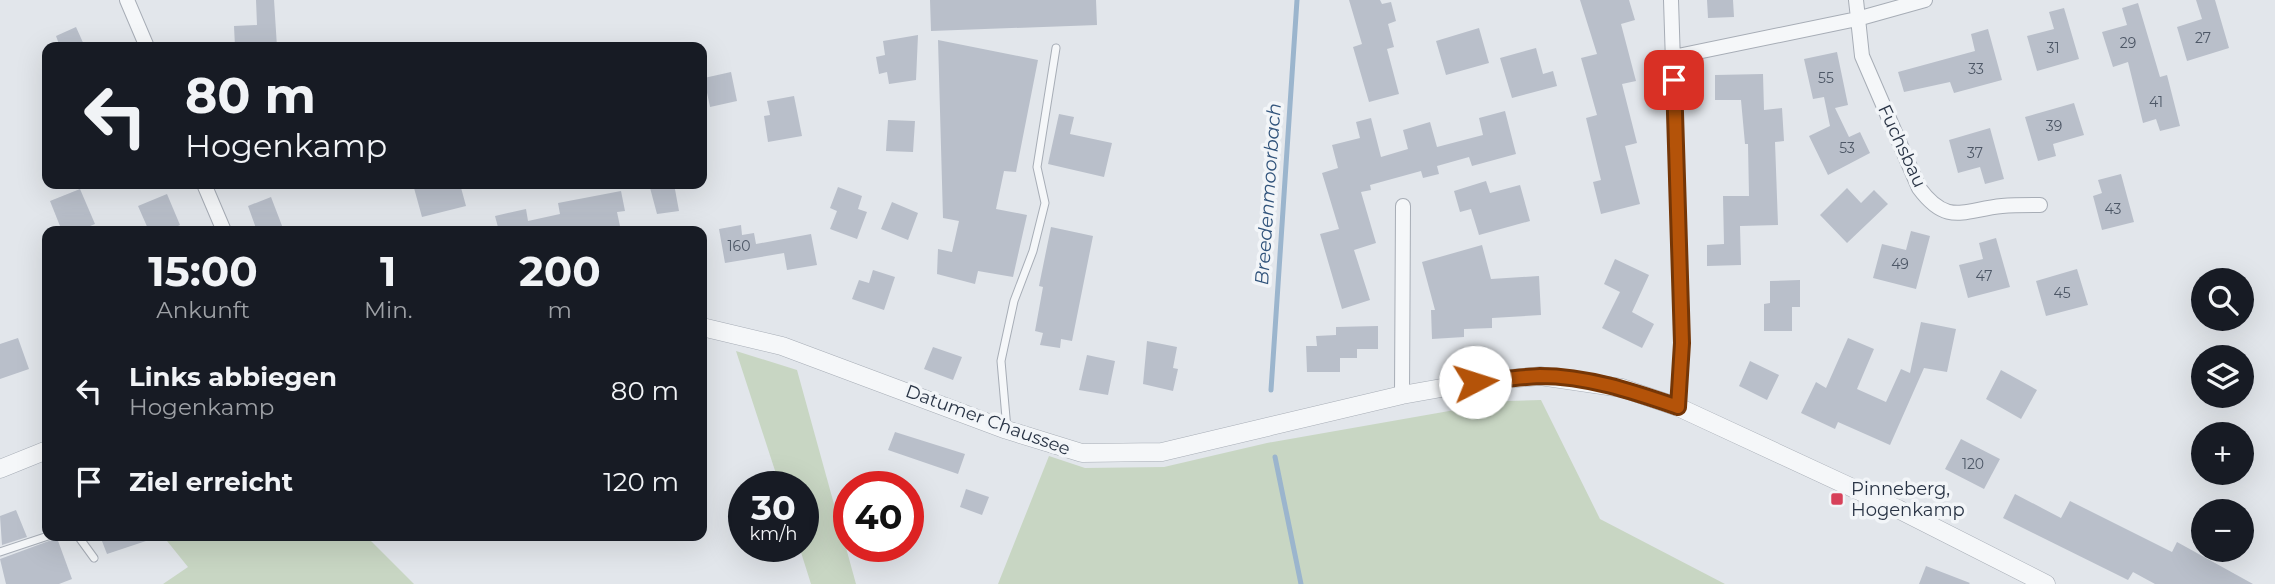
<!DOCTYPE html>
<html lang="de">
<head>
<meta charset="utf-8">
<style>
	:root { --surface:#171b24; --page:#20242c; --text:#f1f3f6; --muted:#9ea1a6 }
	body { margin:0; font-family:Montserrat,sans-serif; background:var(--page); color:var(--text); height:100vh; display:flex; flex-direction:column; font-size:26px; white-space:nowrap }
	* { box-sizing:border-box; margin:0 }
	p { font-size:23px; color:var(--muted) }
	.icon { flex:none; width:38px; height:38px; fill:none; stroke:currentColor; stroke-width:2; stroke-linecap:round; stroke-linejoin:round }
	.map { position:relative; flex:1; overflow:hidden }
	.drawer { position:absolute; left:42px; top:226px; width:665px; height:315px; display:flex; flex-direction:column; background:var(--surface); border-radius:14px; box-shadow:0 7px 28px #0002 }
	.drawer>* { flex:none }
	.banner { position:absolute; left:42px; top:42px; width:665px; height:147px; border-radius:14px; box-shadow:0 7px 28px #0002; background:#171b24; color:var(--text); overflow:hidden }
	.buttons { position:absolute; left:2191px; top:268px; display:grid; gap:14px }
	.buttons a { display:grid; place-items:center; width:63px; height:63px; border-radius:50%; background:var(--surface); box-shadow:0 7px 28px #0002; font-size:35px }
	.speed { position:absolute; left:728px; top:471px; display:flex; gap:14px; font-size:35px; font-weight:700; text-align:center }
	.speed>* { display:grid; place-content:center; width:91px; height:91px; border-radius:50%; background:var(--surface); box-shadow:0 7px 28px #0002; line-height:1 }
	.speed small { font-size:18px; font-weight:400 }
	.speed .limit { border:10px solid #d22; background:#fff; color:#111 }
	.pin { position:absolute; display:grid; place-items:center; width:60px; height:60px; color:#fff; margin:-30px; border-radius:14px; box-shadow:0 4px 10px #0006 }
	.me { position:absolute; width:77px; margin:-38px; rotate:85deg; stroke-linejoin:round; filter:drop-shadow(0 0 5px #0008) }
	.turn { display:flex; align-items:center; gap:24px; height:147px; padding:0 28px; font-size:32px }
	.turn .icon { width:91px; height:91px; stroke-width:2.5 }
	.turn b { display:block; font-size:49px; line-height:60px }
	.eta { display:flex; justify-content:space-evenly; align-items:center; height:119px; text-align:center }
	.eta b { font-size:42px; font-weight:700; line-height:49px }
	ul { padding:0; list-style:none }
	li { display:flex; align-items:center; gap:21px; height:91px; padding:0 28px }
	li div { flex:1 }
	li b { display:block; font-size:26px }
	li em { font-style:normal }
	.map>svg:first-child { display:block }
	.green { fill:#c8d6c3 }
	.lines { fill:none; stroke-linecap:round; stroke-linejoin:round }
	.stream { stroke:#9bb5cd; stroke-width:5 }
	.building { fill:#b9bfca }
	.service-casing { stroke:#a7adb6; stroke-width:9 }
	.minor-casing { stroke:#a7adb6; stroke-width:16 }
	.tertiary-casing { stroke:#a7adb6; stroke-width:19 }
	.service { stroke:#f5f7f9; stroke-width:7 }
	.minor { stroke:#f5f7f9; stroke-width:14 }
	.tertiary { stroke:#f5f7f9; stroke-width:18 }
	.route-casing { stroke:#753606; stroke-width:18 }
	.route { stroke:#b45309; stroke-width:12 }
	.poi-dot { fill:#d7415a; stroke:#f2f5f8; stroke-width:2.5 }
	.labels { text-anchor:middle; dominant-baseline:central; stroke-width:7; stroke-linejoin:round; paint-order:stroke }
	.number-label { font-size:14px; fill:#4d5766 }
	.street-label { font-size:18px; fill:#293445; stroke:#f2f5f8 }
	.poi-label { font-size:18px; fill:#293445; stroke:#f2f5f8; text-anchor:start }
	.water-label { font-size:19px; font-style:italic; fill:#30537b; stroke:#f2f5f8 }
</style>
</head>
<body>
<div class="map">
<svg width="2275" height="584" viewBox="0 0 2275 584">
	<rect width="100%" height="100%" fill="#e2e6eb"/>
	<path class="green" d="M736,351L797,370L856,584H811L799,546H803V486H780Z
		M1541,400L1600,519L1725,584H998L1049,456L1085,468L1164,467L1267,443L1506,401Z
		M163,536H366L414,584H163L188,567Z"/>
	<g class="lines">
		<path class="stream" d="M1271,390L1297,0
			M1275,457L1301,584"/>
	</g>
	<path class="building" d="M256,0H274L277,47H235L234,26L257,25Z
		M930,0H1096L1097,25L931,31Z
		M1349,0H1380L1382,4L1391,2L1396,21L1388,24L1394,47L1387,49L1399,94L1369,102L1353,47L1362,44Z
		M1580,0H1629L1635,20L1621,24L1636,81L1622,84L1637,143L1625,146L1640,204L1601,214L1593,182L1601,180L1586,118L1597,115L1581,58L1597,54Z
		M1707,0H1733L1734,17L1708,18Z
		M2196,0H2215L2229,48L2187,61L2177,27L2202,19Z
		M2138,3L2160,77L2167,75L2180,126L2160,131L2156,119L2143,123L2128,62L2113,67L2102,32L2127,25L2122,8Z
		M2064,8L2079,59L2037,71L2027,36L2054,29L2049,12Z
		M76,27L85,47H60L56,36Z
		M1479,28L1489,63L1446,75L1436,41Z
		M1988,29L2002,80L1954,93L1950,82L1904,92L1898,72L1975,51L1971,34Z
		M918,35L916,80L889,84L887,72L879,74L876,57L885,55L883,41Z
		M938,40L1038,60L1016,172L1004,171L996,209L1027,215L1013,277L978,271L975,284L937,274L938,249L952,252L959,221L943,218Z
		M1536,48L1543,74L1553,71L1557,86L1512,98L1500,58Z
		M1837,52L1848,105L1835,108L1849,137L1860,132L1870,153L1828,175L1809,136L1830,126L1824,97L1813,99L1804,59Z
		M731,72L737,101L710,107L704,78Z
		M1763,74L1764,110L1782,108L1784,141L1775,142L1778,225L1740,226L1741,265L1707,266V245L1724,244L1723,196H1749L1748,144H1745L1741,100H1715V75Z
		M794,96L802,136L768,142L764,116L770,115L767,101Z
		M2074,103L2084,135L2053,144L2056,156L2038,161L2025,117Z
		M1505,111L1516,154L1472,166L1469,157L1437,166L1439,174L1423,178L1421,171L1370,185L1371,190L1361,192L1376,243L1354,250L1370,300L1342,309L1320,234L1339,229L1322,173L1338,168L1332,145L1360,138L1356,122L1371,118L1381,157L1408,149L1403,130L1430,122L1437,147L1483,135L1479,118Z
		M1059,114L1074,117L1070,134L1112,143L1104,177L1048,164Z
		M888,120L915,121L913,152L886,151Z
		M1990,128L2004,179L1985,184L1980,167L1958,173L1949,140Z
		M2121,174L2134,222L2102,230L2093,196L2102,193L2098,180Z
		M1486,181L1490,193L1520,185L1530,221L1479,235L1471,209L1460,212L1454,191Z
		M432,184H460L466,206L422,217L414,188Z
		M649,184H674L679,211L657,214Z
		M838,187L862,196L858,209L867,212L857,239L830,229L837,211L830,208Z
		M1847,188L1861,203L1874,190L1888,204L1847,243L1820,215Z
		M80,189L95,224L78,231H62L50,201Z
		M621,191L625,211L617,212L621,231H499L495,216L526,209L528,221L560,214L558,203Z
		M167,194L180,225L167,231H149L138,206Z
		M271,197L284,231H257L248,206Z
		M892,202L918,213L908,240L881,229Z
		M741,225L742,235L754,233L756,244L811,234L817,265L787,270L784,253L725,263L719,229Z
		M1051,227L1093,236L1072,341L1061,339L1060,348L1040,345L1043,333L1035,331L1043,287L1039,286Z
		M1911,231L1930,236L1916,289L1873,278L1882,244L1906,250Z
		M1996,238L2010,287L1968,298L1959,265L1983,259L1979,243Z
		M1482,245L1491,279L1539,276L1541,315L1492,318V328L1464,329V337L1432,339L1431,310H1435L1422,262Z
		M1615,259L1649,275L1632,312L1654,324L1642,348L1602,328L1620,292L1604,284Z
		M2077,269L2088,305L2046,316L2036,281Z
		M873,270L895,277L884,310L852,299L859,280L869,283Z
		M1800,280V307H1792V331H1764V304L1770,303V281Z
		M1921,322L1956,329L1947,372L1924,368L1890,445L1838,422L1835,429L1801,413L1816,382L1826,388L1848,338L1874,349L1857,389L1886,402L1901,369L1910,373Z
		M1378,326V349H1357V358H1340V372H1307L1306,346H1317L1316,336L1336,335V327Z
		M18,338L29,369L0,379V344Z
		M1147,341L1177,347L1173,368L1178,369L1173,391L1143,384Z
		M933,347L962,357L953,380L924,369Z
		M1087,355L1115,361L1108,395L1079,390Z
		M1750,361L1779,375L1767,400L1739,386Z
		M2001,370L2037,390L2021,419L1986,399Z
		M895,432L965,454L958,474L888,450Z
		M1961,439L2000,459L1984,489L1945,469Z
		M966,489L989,497L982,515L960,507Z
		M2015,494L2061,518L2070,501L2172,552L2177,542L2253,584H2155L2133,572L2128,580L2003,518Z
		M16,510L27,537L2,545L0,516Z
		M100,536H154L155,538L107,554Z
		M57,538L72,579L59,584H6L0,559Z
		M1926,566L1970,583L1969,584H1919Z"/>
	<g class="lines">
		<defs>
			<path id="service" d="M1007,429L1001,361L1014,301L1033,251L1045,203L1037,167L1056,48
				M78,536L94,558
				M0,552L48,536"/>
			<path id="minor" d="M127,0L147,47
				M1671,0L1682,343L1678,407
				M1856,0L1862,56L1919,188C1947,226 1963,210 2002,206C2014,205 2028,205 2040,205
				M1673,57L1857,19L1925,0
				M204,184L224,231
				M1402,395L1403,206"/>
			<path id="tertiary" d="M702,327L782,346L1007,430L1082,453L1162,452L1402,395L1475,382L1540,376L1622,388L1678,407L1898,509L2046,584
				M0,469L47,450"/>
		</defs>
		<use href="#service" class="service-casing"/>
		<use href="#minor" class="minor-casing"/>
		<use href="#tertiary" class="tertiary-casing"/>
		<use href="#service" class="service"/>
		<use href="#minor" class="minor"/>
		<use href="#tertiary" class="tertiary"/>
	</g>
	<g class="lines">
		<defs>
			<path id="route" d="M1475,382C1497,380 1519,377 1540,376C1588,376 1634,392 1678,407L1682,343L1674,80"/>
		</defs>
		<use href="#route" class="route-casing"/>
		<use href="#route" class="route"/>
	</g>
	<rect class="poi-dot" x="1830" y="492" width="14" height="14" rx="3.5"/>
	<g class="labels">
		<g class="number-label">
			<text x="2203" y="38">27</text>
			<text x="2128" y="43">29</text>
			<text x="2053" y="48">31</text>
			<text x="1976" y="69">33</text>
			<text x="1826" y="78">55</text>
			<text x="2156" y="102">41</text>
			<text x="2054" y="126">39</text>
			<text x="1847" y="148">53</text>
			<text x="1975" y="153">37</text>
			<text x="2113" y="209">43</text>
			<text x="739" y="246">160</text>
			<text x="1900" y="264">49</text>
			<text x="1984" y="276">47</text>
			<text x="2062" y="293">45</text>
			<text x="1973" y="464">120</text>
		</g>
		<g class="street-label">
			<text transform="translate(1902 146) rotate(65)">Fuchsbau</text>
			<text transform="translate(988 420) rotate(20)">Datumer Chaussee</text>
		</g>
		<g class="poi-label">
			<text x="1851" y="489">Pinneberg,<tspan x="1851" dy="21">Hogenkamp</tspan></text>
		</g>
		<g class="water-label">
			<text transform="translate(1268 194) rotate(-86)">Breedenmoorbach</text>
		</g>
	</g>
</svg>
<div class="buttons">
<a><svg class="icon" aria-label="search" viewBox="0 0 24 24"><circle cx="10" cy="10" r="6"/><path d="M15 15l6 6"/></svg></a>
<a><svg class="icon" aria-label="layers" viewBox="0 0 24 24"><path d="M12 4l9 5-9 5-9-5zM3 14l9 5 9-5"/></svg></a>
<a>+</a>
<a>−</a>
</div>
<div class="speed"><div>30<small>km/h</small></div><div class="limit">40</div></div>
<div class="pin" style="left:1674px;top:80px;background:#d93025"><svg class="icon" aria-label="arrive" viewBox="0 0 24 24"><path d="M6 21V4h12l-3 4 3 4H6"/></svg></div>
<svg class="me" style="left:1475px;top:382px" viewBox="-20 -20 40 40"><circle r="19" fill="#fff"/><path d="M0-13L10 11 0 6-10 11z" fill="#b45309"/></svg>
<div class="banner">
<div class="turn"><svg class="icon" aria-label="left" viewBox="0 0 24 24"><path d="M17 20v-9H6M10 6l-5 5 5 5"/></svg><div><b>80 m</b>Hogenkamp</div></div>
</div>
<section class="drawer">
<div class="eta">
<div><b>15:00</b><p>Ankunft</p></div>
<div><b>1</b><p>Min.</p></div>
<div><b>200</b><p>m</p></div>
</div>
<ul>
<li><svg class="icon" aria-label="left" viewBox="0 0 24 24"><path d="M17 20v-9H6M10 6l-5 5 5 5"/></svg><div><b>Links abbiegen</b><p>Hogenkamp</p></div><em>80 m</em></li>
<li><svg class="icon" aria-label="arrive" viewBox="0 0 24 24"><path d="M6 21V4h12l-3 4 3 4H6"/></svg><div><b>Ziel erreicht</b></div><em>120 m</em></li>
</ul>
</section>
</div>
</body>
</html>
